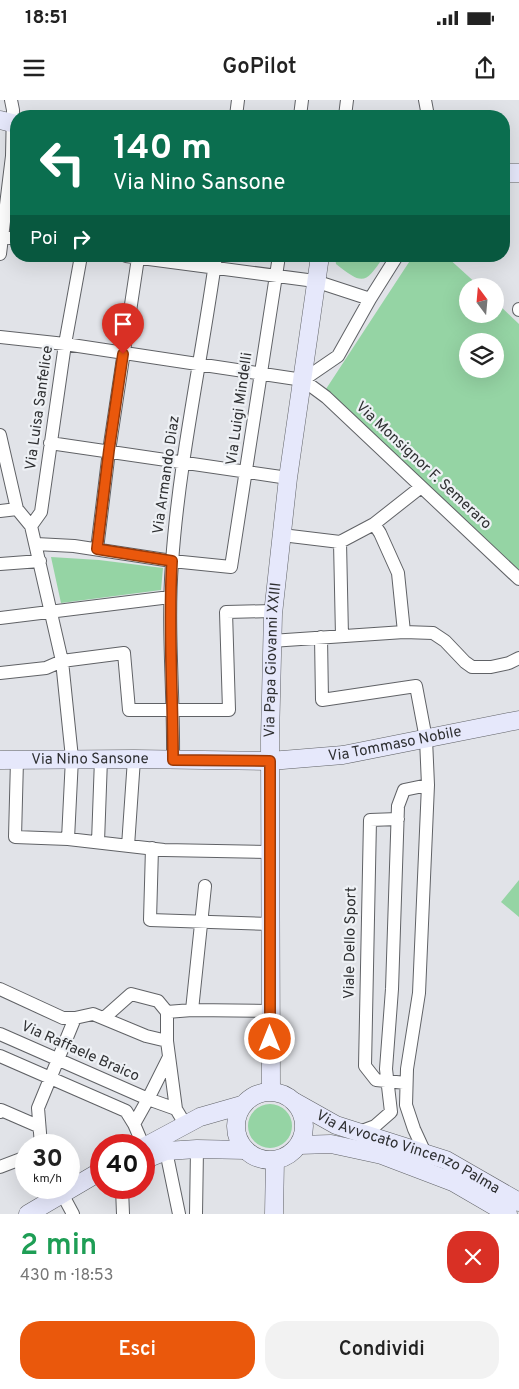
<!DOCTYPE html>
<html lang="it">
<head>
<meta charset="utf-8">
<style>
	:root { --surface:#fff; --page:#f2f2f2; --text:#222; --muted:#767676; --accent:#ea580c }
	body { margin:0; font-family:Overpass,sans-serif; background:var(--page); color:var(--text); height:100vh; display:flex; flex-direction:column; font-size:19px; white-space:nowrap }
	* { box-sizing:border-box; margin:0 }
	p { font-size:16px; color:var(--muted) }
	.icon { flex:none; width:28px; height:28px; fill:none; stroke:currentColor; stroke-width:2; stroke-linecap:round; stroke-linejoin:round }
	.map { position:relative; height:1114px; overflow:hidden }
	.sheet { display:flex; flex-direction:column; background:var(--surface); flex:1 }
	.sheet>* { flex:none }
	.hud { position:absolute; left:10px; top:10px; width:500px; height:152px; border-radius:20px; box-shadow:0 5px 20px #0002; background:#0b6e4f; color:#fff; overflow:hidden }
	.needle { width:32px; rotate:344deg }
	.tools { position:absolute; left:459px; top:178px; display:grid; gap:10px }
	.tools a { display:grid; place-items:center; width:45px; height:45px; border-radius:50%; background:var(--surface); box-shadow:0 5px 20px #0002; font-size:25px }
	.speed { position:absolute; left:15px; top:1034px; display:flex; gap:10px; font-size:25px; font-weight:700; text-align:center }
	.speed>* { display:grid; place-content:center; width:65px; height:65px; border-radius:50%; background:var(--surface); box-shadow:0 5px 20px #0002; line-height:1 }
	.speed small { font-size:12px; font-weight:400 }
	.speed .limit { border:8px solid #d22; background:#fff; color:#111 }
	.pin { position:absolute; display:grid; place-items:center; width:42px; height:42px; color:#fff; margin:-51px -21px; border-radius:50% 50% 50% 0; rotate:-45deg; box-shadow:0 0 5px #0007 }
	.pin .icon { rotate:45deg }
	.me { position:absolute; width:55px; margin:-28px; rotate:0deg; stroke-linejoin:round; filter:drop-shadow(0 0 4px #0008) }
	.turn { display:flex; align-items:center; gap:18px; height:105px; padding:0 20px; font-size:22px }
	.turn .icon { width:65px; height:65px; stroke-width:2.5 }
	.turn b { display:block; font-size:35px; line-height:42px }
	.then { display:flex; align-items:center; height:48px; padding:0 20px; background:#0003; gap:10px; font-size:19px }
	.round { display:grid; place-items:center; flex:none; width:52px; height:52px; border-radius:20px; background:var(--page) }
	.overview { display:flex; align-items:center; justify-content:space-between; height:85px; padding:0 20px }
	h1 { font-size:30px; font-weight:600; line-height:38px; color:#1e9e55 }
	.button { display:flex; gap:10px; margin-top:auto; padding:10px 20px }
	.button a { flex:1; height:58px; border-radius:20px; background:var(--accent); color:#fff; font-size:20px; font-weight:600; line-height:58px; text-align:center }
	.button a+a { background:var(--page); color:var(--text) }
	.status { display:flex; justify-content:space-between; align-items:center; height:35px; padding:0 25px; background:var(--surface); direction:ltr }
	.status svg { height:14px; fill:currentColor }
	header { display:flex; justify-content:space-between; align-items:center; height:65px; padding:0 20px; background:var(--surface); font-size:22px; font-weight:600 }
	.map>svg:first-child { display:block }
	.green { fill:#95d4a4; fill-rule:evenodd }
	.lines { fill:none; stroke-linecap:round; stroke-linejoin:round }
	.street-casing { stroke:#606266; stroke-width:14 }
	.secondary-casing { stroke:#606266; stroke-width:19 }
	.street { stroke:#fff; stroke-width:12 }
	.secondary { stroke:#e6e8fb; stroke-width:18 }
	.route-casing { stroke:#983908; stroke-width:12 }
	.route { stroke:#ea580c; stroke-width:9 }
	.labels { text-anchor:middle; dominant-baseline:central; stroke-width:4.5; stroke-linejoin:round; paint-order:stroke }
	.street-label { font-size:15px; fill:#2f3032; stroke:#eef1f5 }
</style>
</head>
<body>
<div class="status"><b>18:51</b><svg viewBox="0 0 49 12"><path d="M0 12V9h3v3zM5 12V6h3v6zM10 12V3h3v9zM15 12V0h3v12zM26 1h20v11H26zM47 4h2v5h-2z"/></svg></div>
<header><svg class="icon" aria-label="menu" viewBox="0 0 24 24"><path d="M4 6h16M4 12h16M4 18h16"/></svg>GoPilot<svg class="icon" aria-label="share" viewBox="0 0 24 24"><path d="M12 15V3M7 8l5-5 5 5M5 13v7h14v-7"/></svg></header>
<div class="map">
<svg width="519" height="1114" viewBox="0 0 519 1114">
	<rect width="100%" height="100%" fill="#e1e3e8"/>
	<path class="green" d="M335,156H384C365,185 363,185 336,164Z
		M413,156H446L479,186H468V214H495V201L519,224V470L326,289ZM468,241H495V269H468Z
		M51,457L99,460L163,468L161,490L61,503Z
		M519,780V817L501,802Z
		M248 1026a22 22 0 1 1 44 0a22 22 0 1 1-44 0Z"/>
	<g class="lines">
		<defs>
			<path id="street" d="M425,0L428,16
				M236,16L238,0
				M300,16L302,0
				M345,16L347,0
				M0,136L16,139
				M0,154L12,56L13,10L11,0
				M126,156L315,181L370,199
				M519,209V210
				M0,237L65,244L303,280L326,297L519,479
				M303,280L338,256L370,199L397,156
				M0,335L17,409L31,426
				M50,343L288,378
				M0,411L17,409
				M374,424L380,433L398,473L404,532
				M282,435L340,442L374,424L421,387
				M340,442L342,536
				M36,444L74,446L172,461L231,467L279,156
				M97,449L109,351L138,158
				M0,464L40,461
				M0,518L170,497
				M321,537L322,600L416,586L426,639L428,685L419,893L407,969L406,1005L414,1029L425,1053
				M271,541L404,532L433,533L445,541L465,562L472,567H491L509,563L519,558
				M0,573L46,568L62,561L124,553L129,610H229L226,512L273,511
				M173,659C174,594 167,528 172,463C179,360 202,258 216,156
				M17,660L15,737L68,739L164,750L270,752
				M398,719L370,720L365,966L376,980L406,983
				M68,739L72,658L62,561L31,426L41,412L65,244L81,156
				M98,742L101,659
				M128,746L134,659
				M152,748L150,820L270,824
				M0,889L63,918H75L93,914L146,936L167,941
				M192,910L205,786
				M167,912L192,910L270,911
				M167,912V941L176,1009
				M104,918L131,894L158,901L167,912
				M0,934L148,999L169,957
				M0,956L126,1011L134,1024
				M0,1012L1,1010L38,1026
				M359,1032L375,1026L391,1012L386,969L392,889L398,706L404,690L428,685
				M41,1045L38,1008L75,918
				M143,1045L134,1024L148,999L176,1009L185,1024
				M166,1051L179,1114
				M0,1067L26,1057
				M59,1088L73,1114
				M122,1088L123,1114
				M196,1114L197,1049"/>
			<g id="secondary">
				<path d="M0,20L16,24"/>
				<path d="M504,73H519"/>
				<path id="s1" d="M0,660L134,659L270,661L343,655L519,620"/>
				<path id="s2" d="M271,991L270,638L273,514L288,378L320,156"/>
				<circle cx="270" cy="1026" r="34"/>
				<path id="s3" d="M295,1002L336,1025L446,1060L519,1102"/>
				<path d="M299,1045L331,1044L382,1055L453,1082L508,1114"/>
				<path d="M144,1047L200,1017L242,1005"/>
				<path d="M144,1060L166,1051L197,1049L246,1050"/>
				<path d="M28,1114L101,1071"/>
				<path d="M274,1114L275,1060"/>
			</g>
		</defs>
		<use href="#street" class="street-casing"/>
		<use href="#secondary" class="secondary-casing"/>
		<use href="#street" class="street"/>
		<use href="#secondary" class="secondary"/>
	</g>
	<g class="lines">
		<defs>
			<path id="route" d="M123,254L109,350L97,449L172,461C168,527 173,593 173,660L270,661V939"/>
		</defs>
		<use href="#route" class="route-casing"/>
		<use href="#route" class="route"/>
	</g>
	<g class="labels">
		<g class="street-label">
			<text transform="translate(40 308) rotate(-82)">Via Luisa Sanfelice</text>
			<text transform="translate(240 309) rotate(-82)">Via Luigi Mindelli</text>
			<text transform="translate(423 366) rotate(43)">Via Monsignor F. Semeraro</text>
			<text transform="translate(167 375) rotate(-82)">Via Armando Diaz</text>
			<text stroke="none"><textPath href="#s2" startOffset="431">Via Papa Giovanni XXIII</textPath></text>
			<text stroke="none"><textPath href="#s1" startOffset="396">Via Tommaso Nobile</textPath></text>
			<text stroke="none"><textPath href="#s1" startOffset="90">Via Nino Sansone</textPath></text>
			<text transform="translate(351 843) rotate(-89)">Viale Dello Sport</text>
			<text transform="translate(80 952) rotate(24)">Via Raffaele Braico</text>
			<text stroke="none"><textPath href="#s3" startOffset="124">Via Avvocato Vincenzo Palma</textPath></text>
		</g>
	</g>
</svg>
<div class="tools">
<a><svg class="needle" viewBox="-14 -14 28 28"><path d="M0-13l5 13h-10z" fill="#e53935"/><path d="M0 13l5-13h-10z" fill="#767676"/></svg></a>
<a><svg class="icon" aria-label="layers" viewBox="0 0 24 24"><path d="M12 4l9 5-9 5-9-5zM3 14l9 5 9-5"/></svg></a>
</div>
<div class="speed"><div>30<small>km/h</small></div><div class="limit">40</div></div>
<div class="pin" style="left:123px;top:254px;background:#d93025"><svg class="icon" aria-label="arrive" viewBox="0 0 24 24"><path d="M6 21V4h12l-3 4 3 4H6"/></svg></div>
<svg class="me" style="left:270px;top:939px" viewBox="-20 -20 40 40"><circle r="17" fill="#ea580c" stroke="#fff" stroke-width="3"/><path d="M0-11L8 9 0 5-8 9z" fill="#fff"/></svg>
<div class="hud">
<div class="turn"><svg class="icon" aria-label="left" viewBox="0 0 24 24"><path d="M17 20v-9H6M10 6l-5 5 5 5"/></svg><div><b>140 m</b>Via Nino Sansone</div></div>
<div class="then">Poi<svg class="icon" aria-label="right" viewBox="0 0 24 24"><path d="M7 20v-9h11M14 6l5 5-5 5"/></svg></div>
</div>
</div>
<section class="sheet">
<div class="overview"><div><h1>2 min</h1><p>430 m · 18:53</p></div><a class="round" style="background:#d93025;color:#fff"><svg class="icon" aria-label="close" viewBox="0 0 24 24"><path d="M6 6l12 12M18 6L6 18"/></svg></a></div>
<div class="button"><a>Esci</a><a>Condividi</a></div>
</section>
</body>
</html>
